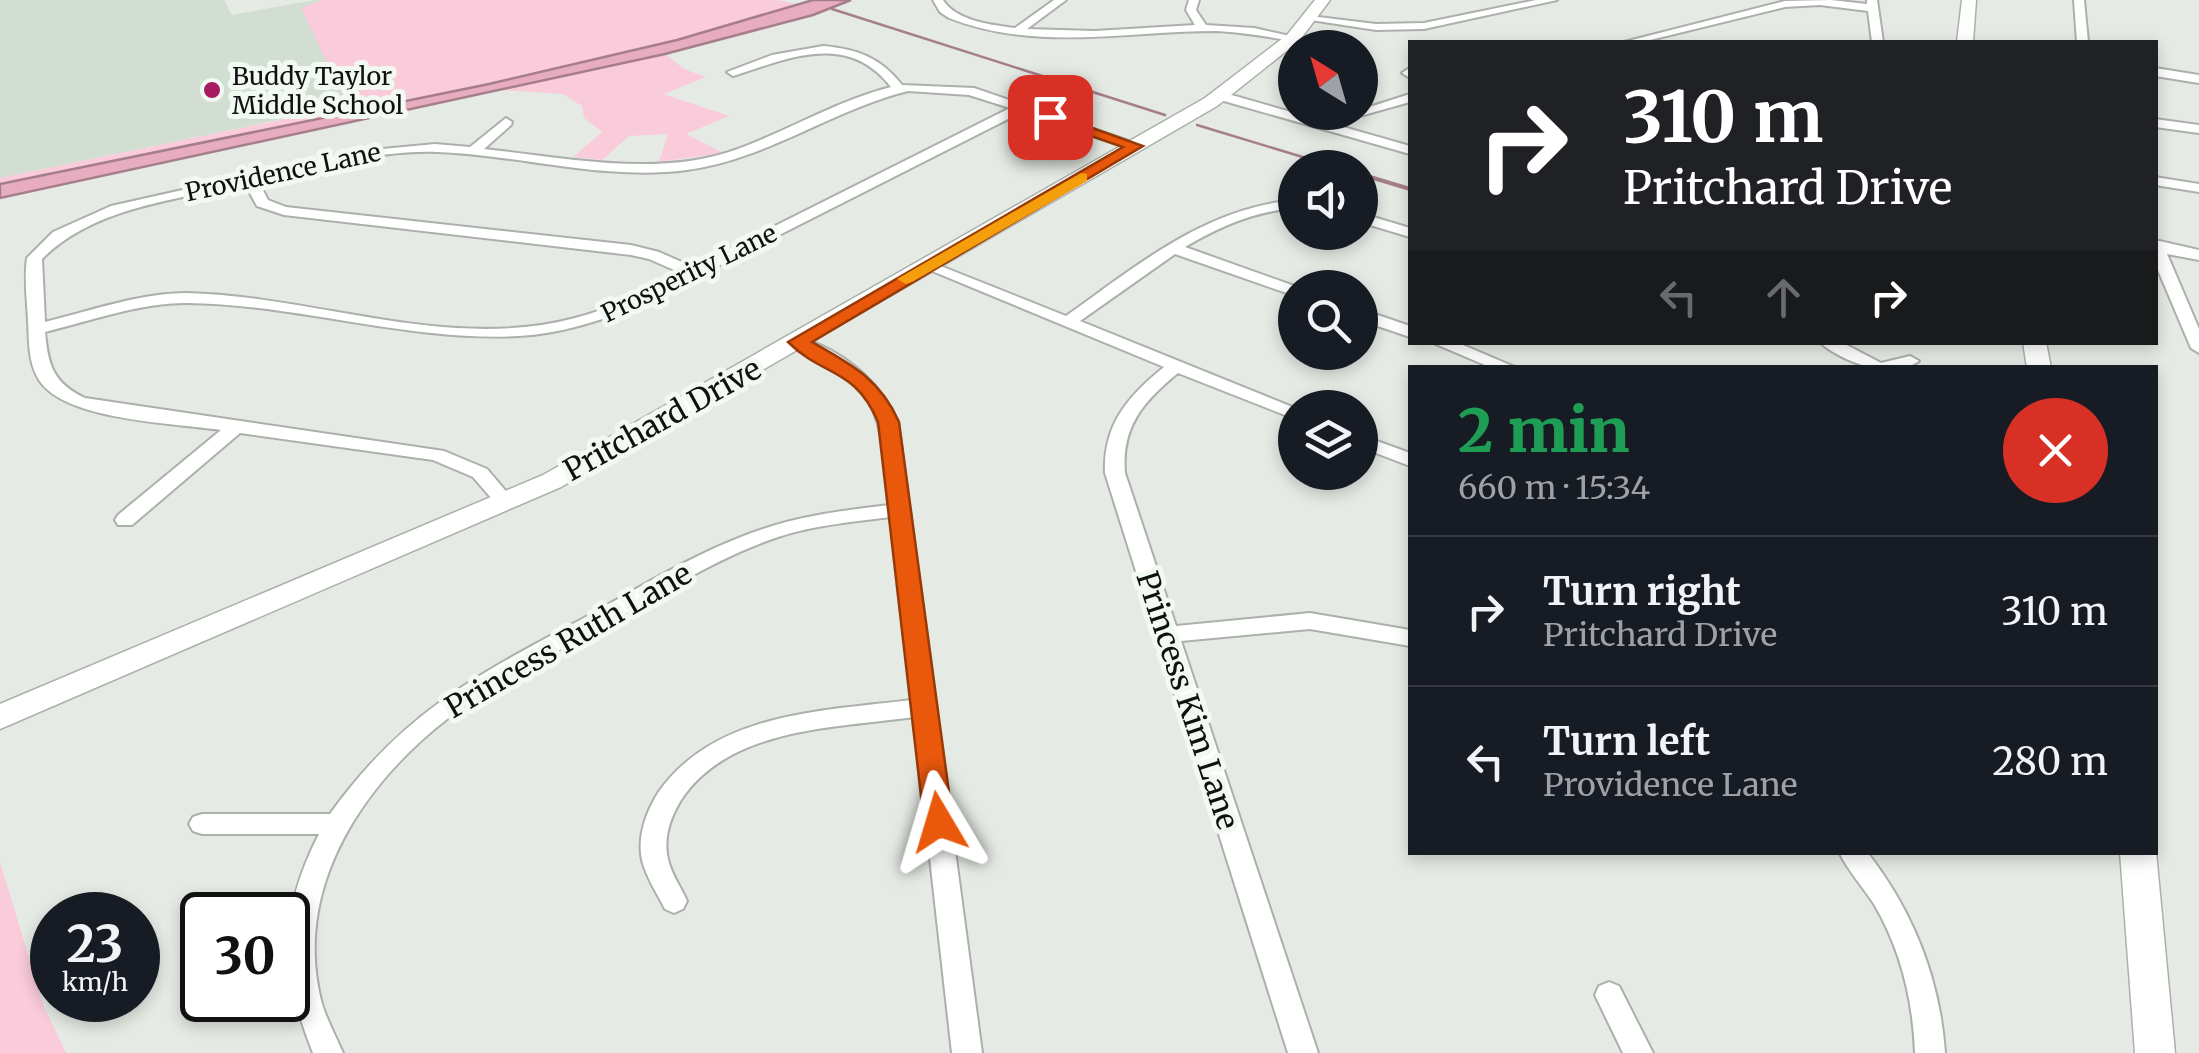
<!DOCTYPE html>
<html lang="en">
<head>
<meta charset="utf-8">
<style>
	:root { --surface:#171b24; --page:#20242c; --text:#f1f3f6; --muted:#9ea1a6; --line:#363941 }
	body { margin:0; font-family:Merriweather,serif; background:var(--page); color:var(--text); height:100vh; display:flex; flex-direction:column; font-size:38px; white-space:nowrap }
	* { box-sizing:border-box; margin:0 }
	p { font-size:32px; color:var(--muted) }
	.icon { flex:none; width:55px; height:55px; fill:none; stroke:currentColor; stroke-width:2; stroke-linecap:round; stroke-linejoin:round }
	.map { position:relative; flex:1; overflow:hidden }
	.drawer { position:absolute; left:1408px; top:365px; width:750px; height:490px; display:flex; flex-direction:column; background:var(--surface); border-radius:0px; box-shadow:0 5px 15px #0003 }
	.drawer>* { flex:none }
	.guide { position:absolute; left:1408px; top:40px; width:750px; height:305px; border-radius:0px; box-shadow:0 5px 15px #0003; background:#202124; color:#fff; overflow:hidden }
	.needle { width:65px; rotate:323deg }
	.fabs { position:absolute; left:1278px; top:30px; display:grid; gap:20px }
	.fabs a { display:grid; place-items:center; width:100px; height:100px; border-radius:50%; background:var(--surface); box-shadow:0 5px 15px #0003; font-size:50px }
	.speed { position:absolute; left:30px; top:892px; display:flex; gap:20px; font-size:50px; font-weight:700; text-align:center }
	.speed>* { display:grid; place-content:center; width:130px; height:130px; border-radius:50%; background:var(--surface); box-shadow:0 5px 15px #0003; line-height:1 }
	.speed small { font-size:25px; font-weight:400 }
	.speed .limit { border:5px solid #111; border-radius:15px; background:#fff; color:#111 }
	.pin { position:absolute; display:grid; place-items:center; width:85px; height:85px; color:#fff; margin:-42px; border-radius:20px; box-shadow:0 5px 15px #0006 }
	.me { position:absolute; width:110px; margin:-55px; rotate:353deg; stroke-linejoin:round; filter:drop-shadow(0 0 8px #0008) }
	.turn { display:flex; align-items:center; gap:35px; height:210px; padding:0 50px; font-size:45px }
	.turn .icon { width:130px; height:130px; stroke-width:2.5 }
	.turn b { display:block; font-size:70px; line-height:85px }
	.lanes { display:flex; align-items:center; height:95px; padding:0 50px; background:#0003; justify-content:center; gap:50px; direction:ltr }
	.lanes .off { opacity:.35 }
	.round { display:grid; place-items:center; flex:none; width:105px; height:105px; border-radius:52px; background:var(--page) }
	.head { display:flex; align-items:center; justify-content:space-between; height:170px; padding:0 50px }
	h1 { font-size:60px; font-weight:800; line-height:75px; color:#1e9e55 }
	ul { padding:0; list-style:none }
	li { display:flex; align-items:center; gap:30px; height:150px; padding:0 50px; border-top:2px solid var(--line) }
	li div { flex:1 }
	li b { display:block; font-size:38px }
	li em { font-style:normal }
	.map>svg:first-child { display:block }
	.built { fill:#d3ded2 }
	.green { fill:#facbda }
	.water { fill:#e7acc0; stroke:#a67e8b; stroke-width:2.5 }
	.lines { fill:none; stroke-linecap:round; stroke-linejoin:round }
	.stream-far1 { stroke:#a67e8b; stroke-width:2.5 }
	.stream { stroke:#a67e8b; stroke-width:4 }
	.street-casing { stroke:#abb0aa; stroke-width:4 }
	.secondary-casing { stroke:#abb0aa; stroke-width:3 }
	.street { fill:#fff; fill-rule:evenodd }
	.secondary { fill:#fff; fill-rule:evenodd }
	.route { fill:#ea580c; stroke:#983908; stroke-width:2.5 }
	.slow { fill:#f59e0b }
	.poi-dot { fill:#a71c61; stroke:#f2f8f2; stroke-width:4 }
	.labels { text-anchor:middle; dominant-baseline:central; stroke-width:10; stroke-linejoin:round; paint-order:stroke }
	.far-poi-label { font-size:25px; fill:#0f110f; stroke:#f2f8f2; text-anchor:start }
	.far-street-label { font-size:25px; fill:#0f110f; stroke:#f2f8f2 }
	.street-label { font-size:30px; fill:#0f110f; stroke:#f2f8f2 }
</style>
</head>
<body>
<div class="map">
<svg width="2199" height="1053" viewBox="0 0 2199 1053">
	<rect width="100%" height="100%" fill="#e5ebe4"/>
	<path class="built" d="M0,0H224L232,15L315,0H778L533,67L0,178Z"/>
	<path class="green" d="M323,0H778L800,5L677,40L489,84L0,184V178L348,106L301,8Z
		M665,54L684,69L706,77L664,94L729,116L686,134L723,153L659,162L668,134L629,136L602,160L573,157L602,132L584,118L582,106L563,94L500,90Z
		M0,862L44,1007L66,1053H0Z"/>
	<path class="water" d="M813,0H851L813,15L665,54L0,198V184L489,84L677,40Z"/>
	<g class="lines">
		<path class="stream-far1" d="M832,9L1165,115
			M1197,125L1339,168"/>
		<path class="stream" d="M1360,174L1410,189"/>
		<defs>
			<path id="street" d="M933,0H943C956,21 992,25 1015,28L1054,0H1066L1027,29L1095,31L1195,25L1186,10L1189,0H1199L1196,10L1206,25L1254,28L1299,38L1293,41C1268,37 1242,32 1216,31C1126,31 1035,52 949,18L940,12Z
				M1536,0H1557L1424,29L1376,30L1304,19L1310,16L1376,24L1424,23Z
				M1831,0L1867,4V0H1877L1883,42H1872L1868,11L1820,5L1785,7L1642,42H1624L1785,1Z
				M2074,0H2084L2088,42H2077Z
				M823,46C857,49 880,57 902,85L974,88L1143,146L1131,149L1022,112L637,307C598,321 560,334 519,336C407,342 298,304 186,303C139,303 90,321 45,332C48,365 53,383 85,398L444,451L487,469L515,502L505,508L498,506L473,477L433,460L240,433L132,525H118L115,520L118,515L221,430C175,423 65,421 39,380C28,362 29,340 28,320C27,299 24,279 27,258L53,232L111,206L351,152L435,144L470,147L506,118L512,122L511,125L484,149C564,157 657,178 735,150C788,131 836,101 891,87C848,31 789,58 733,76L727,72L772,55ZM908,91L969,95L1010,108L693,267L659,252L631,245L286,207L268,200L258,181C316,168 377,150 437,152C520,155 604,181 687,170C765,160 832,110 908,91ZM245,184L257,206L284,215L631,255L649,259L681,273C647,290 613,308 575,318C448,352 315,296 187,293C140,293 90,311 45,322L42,259C94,207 176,200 245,184Z
				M2155,68L2199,75V83L2155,76Z
				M1408,69L1410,70V78L1402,73Z
				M1221,92L1410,146V154L1217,99L1215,96Z
				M1410,94V102L1360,116L1354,112Z
				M2155,119L2199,125V133L2155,127Z
				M2155,177L2199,184V192L2155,185Z
				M1295,200V208C1253,212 1221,226 1185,247L1300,288H1295V296L1175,254L1080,321L1295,408V419L1178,373C1144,401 1121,426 1125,473L1176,626L1310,613L1410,630V646L1310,629L1181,641L1318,1053H1288L1105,473C1103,425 1128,396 1164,367L920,266L928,261L933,263L1066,316C1138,265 1205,208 1295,200Z
				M1360,213L1410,228V237L1360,222Z
				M2155,240L2199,250V260L2167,254L2199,329V353L2191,348L2155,263Z
				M1360,309L1410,326V337L1360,320Z
				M798,337C842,350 879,380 898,422L982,1053H952L914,717C836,728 729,727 681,800C670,818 663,838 668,859C671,874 681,887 687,901L683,909L674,913L665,909C657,893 646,877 642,860C637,837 646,812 658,793C714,712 823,711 912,700L891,517C853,522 814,525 778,537C713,559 655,598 595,631C546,657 496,682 451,716C363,783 291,889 322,1004C327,1020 336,1037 343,1053H313C280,970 278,915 319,834H202L193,831L189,824L193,817L202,814H330C404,711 477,675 586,617C644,585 700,550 763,529C804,515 847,510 889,505C878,409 885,391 792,346V338Z
				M1431,342H1456L1517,368H1492Z
				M1819,342H1841L1881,363L1910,356L1919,361C1891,381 1843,362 1819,342Z
				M1360,435L1410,453V466L1360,447Z
				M1839,852H1867C1913,911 1940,979 1945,1053H1915C1913,1000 1901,950 1874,904C1863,887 1848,871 1839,852Z
				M1609,982L1619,986L1653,1053H1623L1595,995L1599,986Z"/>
			<path id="secondary" d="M1315,0H1330L1299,41L1217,106L561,487L0,729V704L543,475L1205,98L1287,35Z
				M1962,0H1976L1973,42H1957Z
				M2023,342H2046L2051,368H2027Z
				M2155,851L2156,852L2175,1053H2135L2120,852Z"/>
		</defs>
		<use href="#street" class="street-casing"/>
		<use href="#secondary" class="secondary-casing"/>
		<use href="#street" class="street"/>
		<use href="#secondary" class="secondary"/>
	</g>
	<path class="route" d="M1050,113L1143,146L812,342C851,364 880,379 899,422L953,822L949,831L939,834L929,831L924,822L878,422C855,367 823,377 788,342L1123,147L1045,120L1042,117Z"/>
	<path class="slow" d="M1081,173L1087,174V181L912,282L906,284L897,279Z"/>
	<circle class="poi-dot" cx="212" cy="90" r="10"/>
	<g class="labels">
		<g class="far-poi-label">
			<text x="232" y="76">Buddy Taylor<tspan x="232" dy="29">Middle School</tspan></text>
		</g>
		<g class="far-street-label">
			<text transform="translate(283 172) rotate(-12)">Providence Lane</text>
			<text transform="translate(689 273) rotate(-26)">Prosperity Lane</text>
		</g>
		<g class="street-label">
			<text transform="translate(662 419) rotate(-29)">Pritchard Drive</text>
			<text transform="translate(568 640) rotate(-30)">Princess Ruth Lane</text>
			<text transform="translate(1188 700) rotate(72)">Princess Kim Lane</text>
		</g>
	</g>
</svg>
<div class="fabs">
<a><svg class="needle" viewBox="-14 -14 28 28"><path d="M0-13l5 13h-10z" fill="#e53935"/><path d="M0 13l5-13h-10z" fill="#9ea1a6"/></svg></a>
<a><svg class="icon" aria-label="sound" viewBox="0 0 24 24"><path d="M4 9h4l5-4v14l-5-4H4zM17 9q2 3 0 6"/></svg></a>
<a><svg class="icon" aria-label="search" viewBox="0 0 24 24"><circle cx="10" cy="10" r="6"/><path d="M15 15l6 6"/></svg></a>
<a><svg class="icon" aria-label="layers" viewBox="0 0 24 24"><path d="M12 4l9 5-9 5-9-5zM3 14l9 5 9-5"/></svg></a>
</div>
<div class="speed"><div>23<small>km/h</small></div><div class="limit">30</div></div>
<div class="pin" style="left:1050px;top:117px;background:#d93025"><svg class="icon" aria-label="arrive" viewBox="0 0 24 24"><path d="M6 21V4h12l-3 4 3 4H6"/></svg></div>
<svg class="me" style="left:939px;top:822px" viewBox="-20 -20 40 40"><path d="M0-17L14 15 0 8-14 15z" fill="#ea580c" stroke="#fff" stroke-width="4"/></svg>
<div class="guide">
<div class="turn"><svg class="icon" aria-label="right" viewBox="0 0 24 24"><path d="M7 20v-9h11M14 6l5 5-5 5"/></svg><div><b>310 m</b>Pritchard Drive</div></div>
<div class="lanes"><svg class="icon off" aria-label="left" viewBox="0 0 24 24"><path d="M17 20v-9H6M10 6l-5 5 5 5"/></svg><svg class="icon off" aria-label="ahead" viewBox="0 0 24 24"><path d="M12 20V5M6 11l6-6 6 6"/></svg><svg class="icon" aria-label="right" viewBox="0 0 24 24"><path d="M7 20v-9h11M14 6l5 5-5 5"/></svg></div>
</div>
<section class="drawer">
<div class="head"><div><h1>2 min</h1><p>660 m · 15:34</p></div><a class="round" style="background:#d93025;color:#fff"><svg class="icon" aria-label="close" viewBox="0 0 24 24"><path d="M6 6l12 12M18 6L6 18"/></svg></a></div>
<ul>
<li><svg class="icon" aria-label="right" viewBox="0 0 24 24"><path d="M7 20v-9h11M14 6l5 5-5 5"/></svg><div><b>Turn right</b><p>Pritchard Drive</p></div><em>310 m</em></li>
<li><svg class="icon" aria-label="left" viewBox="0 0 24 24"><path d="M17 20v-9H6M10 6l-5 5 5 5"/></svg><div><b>Turn left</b><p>Providence Lane</p></div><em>280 m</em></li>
</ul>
</section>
</div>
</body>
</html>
